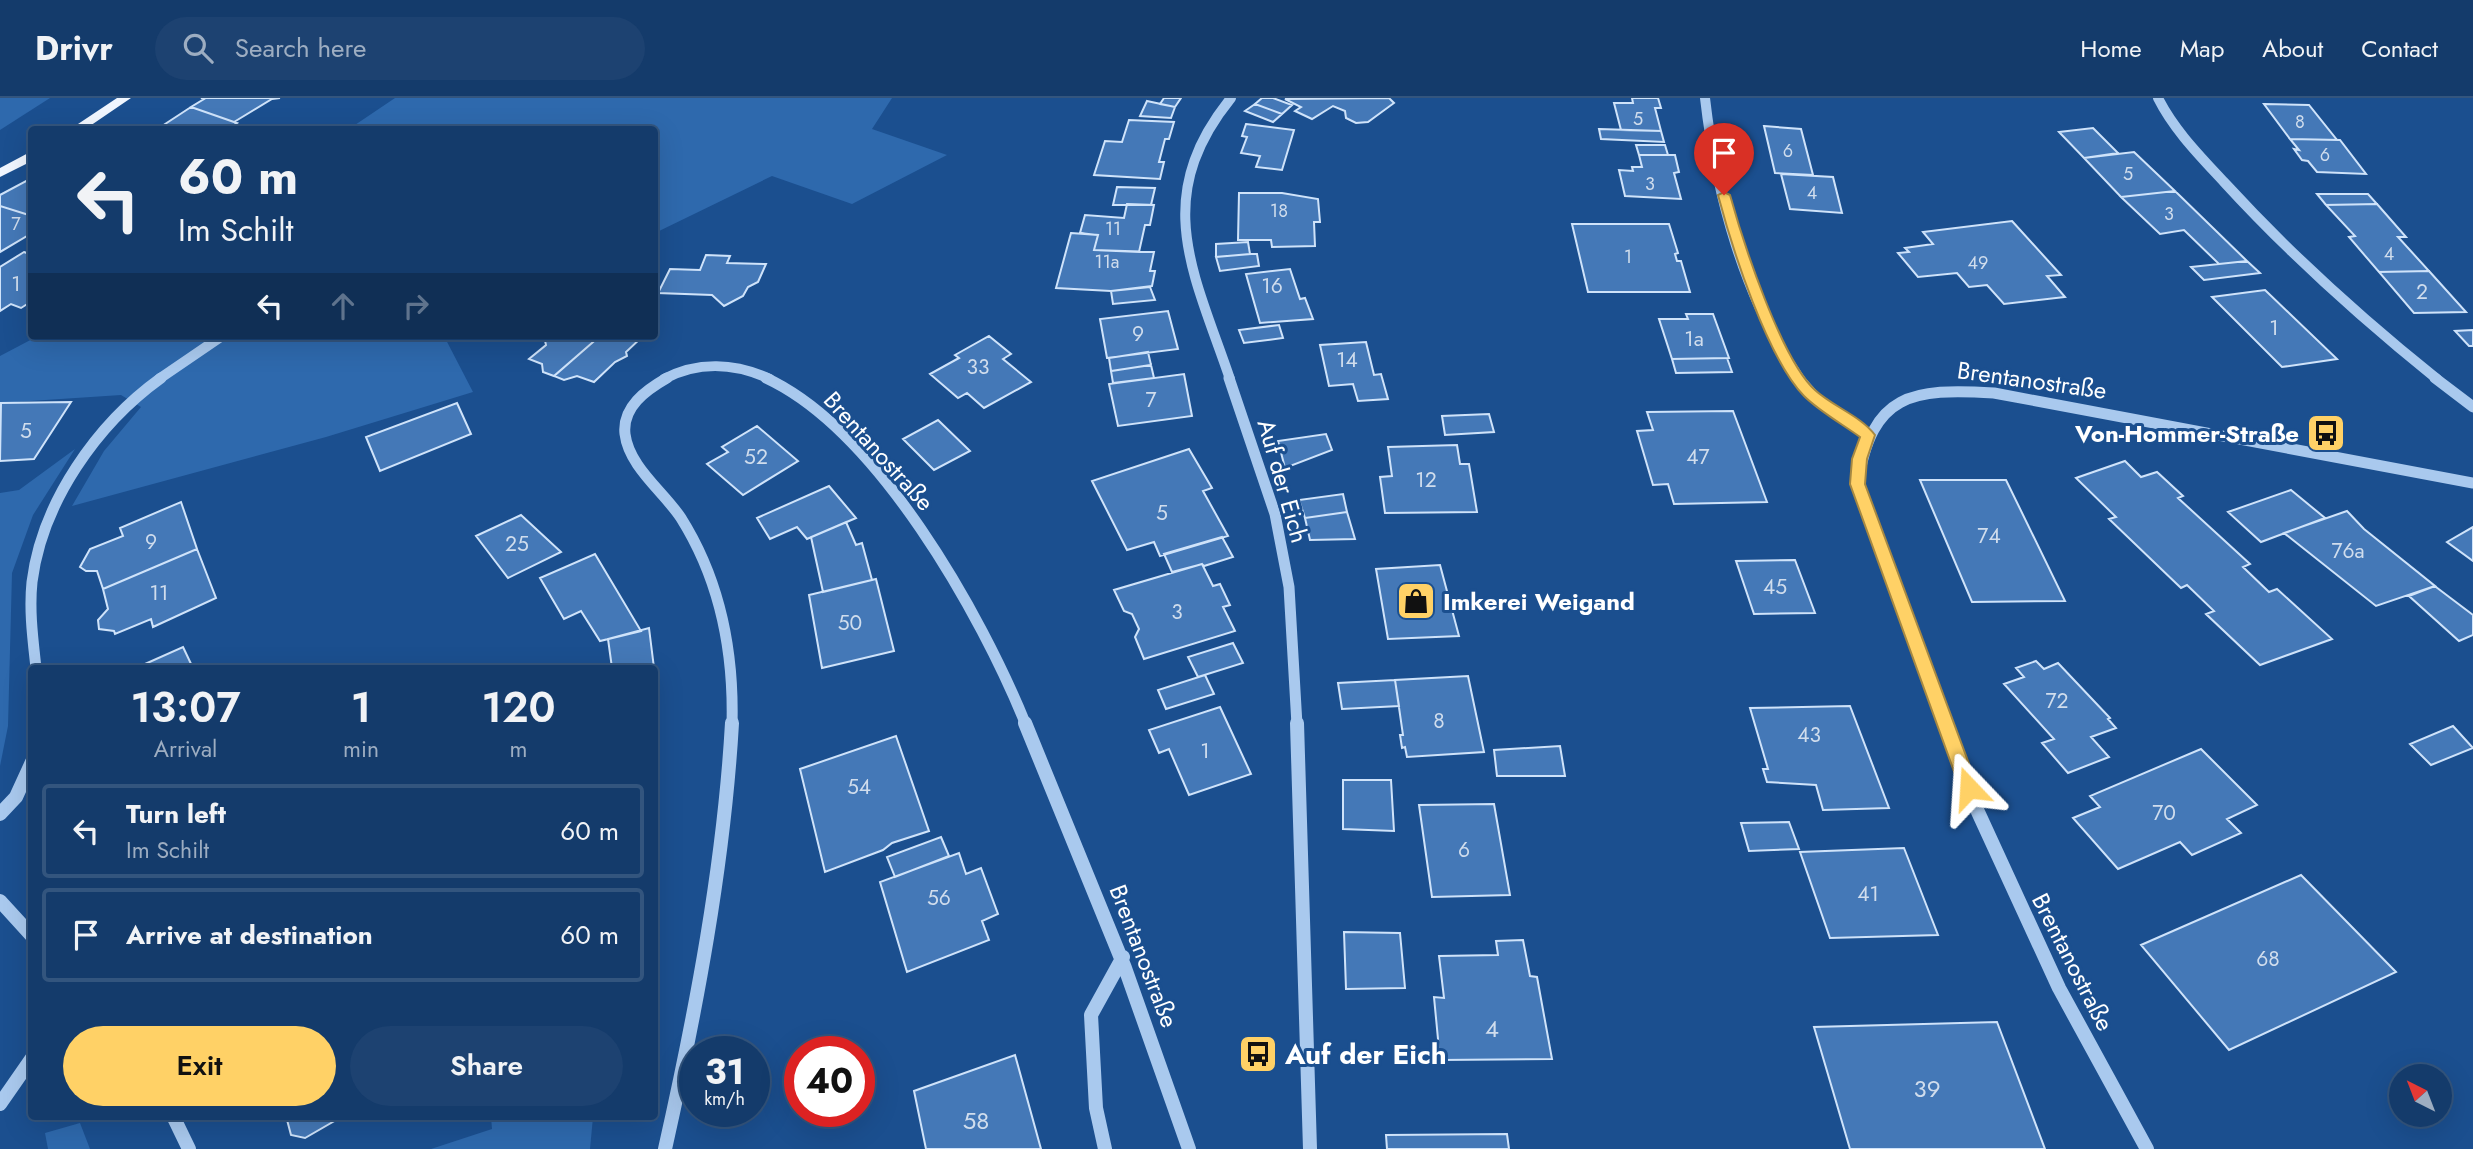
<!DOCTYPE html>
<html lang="en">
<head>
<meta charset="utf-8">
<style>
	:root { --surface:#143b6b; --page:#1d4271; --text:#f1f3f6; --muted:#9dadc1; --line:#33557e; --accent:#ffd166 }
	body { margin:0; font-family:Jost,sans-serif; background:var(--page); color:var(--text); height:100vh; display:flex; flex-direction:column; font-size:26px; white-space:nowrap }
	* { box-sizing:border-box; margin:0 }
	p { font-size:23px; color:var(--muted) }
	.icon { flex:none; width:38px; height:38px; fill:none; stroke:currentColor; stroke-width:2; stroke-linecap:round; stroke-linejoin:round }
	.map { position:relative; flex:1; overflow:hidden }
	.side { position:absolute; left:28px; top:567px; width:630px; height:455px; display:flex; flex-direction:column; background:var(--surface); border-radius:7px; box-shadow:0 7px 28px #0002,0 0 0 2px var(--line) }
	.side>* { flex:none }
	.banner { position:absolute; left:28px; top:28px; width:630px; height:214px; border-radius:7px; box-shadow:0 7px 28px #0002,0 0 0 2px var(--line); background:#143b6b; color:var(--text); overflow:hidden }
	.needle { width:46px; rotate:318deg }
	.tools { position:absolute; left:2389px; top:966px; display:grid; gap:14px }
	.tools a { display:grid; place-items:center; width:63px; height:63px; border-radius:50%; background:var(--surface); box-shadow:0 7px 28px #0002,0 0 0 2px var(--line); font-size:35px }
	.speed { position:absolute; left:679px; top:938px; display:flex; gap:14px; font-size:35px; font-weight:700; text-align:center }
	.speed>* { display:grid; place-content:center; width:91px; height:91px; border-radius:50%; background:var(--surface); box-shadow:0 7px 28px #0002,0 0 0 2px var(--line); line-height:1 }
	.speed small { font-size:18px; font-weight:400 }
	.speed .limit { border:10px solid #d22; background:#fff; color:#111 }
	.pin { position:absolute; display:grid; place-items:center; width:60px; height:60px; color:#fff; margin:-72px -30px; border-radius:50% 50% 50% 0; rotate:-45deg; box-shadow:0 0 7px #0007 }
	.pin .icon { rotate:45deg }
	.me { position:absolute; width:77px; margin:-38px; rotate:340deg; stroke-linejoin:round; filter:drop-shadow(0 0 5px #0008) }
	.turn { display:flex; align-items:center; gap:24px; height:147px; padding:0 35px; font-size:32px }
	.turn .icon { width:91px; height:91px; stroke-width:2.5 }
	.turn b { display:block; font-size:49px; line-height:60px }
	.lanes { display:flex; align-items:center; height:66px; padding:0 35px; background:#0003; justify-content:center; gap:35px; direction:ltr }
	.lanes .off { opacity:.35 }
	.eta { display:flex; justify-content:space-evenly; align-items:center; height:119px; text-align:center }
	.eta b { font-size:42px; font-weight:600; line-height:49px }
	.primary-button { display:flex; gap:14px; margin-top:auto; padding:14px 35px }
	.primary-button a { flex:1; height:80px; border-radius:42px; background:var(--accent); color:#111; font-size:28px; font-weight:600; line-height:80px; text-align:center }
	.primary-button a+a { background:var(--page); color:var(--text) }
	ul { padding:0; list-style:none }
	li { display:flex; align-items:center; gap:21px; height:94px; margin:0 14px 10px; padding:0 21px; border:4px solid var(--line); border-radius:7px }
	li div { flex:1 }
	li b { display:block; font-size:26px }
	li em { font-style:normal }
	header { display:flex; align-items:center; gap:42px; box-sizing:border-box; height:98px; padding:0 35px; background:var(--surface); border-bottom:2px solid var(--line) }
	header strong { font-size:33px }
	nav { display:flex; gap:38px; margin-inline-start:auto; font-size:24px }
	.search { width:490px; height:63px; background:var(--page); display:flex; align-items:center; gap:18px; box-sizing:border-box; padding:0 24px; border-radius:38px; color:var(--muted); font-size:26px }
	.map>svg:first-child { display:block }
	.green { fill:#2e69ad }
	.building { fill:#4478b7; stroke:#cfe3fa; stroke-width:2 }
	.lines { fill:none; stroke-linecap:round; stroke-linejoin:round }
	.minor-far2 { stroke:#a9c9ee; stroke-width:10 }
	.minor-far1 { stroke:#a9c9ee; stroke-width:11 }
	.minor { stroke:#a9c9ee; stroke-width:14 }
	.major { fill:#f0f6ff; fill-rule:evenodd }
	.route { fill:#ffd166; stroke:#a68842; stroke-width:2 }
	.labels { text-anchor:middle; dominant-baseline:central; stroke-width:6; stroke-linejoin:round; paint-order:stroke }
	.far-number-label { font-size:18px; fill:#d0dded }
	.number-label { font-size:21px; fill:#d0dded }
	.street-label { font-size:24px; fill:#fff; stroke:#1b4f8f }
	.poi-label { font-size:24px; font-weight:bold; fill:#fff; stroke:#1b4f8f; text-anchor:end }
	.near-number-label { font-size:24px; fill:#d0dded }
	.near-poi-label { font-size:28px; font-weight:bold; fill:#fff; stroke:#1b4f8f; text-anchor:start }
</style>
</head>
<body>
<header>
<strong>Drivr</strong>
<div class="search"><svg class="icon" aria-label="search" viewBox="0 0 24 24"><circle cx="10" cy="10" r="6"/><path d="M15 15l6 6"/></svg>Search here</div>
<nav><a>Home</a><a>Map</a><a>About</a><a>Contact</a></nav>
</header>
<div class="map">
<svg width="2473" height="1051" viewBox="0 0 2473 1051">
	<rect width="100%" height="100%" fill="#1b4f8f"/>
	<path class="green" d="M0,0H50L0,32Z
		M395,0H892L872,31L947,57L852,106L772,78L655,135L654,32L349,31Z
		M38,238H444L473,294L326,339L72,408L104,353L141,309L121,297L0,305V258Z
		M75,351L33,417L12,475L8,628L0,668V395L19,392Z
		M491,1019H593L590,1051H431L492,1031Z
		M80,1025L90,1051H48L45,1035Z"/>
	<path class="building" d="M201,0H280L272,1L234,24L191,9L204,1Z
		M1164,0H1181L1175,9L1160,6Z
		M1262,0H1273L1292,7L1282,16L1255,6Z
		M1389,0L1394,5L1368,24L1356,25L1346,20L1345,13L1333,8L1312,21L1295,13L1301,9L1285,1Z
		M1632,0H1658L1661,10H1655L1661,33L1621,32L1614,5H1633Z
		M1147,3L1175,9L1171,20L1140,18Z
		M1255,6L1282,16L1273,24L1245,13Z
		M2264,6L2309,7L2337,42L2290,41Z
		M191,9L234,24L237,25L227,32H156Z
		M1129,22L1174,24L1169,41H1165L1159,64H1164L1160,81L1094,77L1105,43L1122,44Z
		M1246,26L1294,32L1282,72L1256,69L1260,58L1241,55L1247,39L1242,38Z
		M1764,28L1801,31L1813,77L1775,75Z
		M2093,30L2118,55L2084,60L2059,34Z
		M1599,31L1661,33L1664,44L1601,41Z
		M2290,41L2340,42L2366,76L2317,74L2308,63L2302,62L2294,51L2299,52Z
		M1636,47H1665L1668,57H1639Z
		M2134,54L2175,93L2121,99L2084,60Z
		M1639,57H1675L1679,74L1674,75L1681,101L1625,98L1619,72L1633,73L1632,69H1642Z
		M1781,76L1833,79L1842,115L1790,111Z
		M26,83L32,85V118L0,108V97Z
		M1117,89L1155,90L1151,107H1113Z
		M2175,93L2247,163L2219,166L2184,132L2160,136L2121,99Z
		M1239,95H1282L1318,101L1320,124H1314L1315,148L1272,149L1271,142H1238Z
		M2317,96H2368L2377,106L2326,107Z
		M1127,106L1154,107L1150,127H1145L1139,154L1094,152L1098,137L1080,135L1085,117L1124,120Z
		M2377,106L2406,139H2398L2429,173L2379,174L2349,139L2355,138L2326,107Z
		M0,108L32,118V135L0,154Z
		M2012,123L2061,177L2047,178L2065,199L2004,206L1987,187L1969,189L1957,175L1918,179L1898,155L1909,154L1905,150L1933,146L1923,134Z
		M1572,126H1669L1678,155L1675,156L1677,163H1681L1690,194H1588Z
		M1071,135L1098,137L1094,152L1154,154L1150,173H1155L1152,188L1111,193L1056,190Z
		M1248,144L1250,156L1216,159V146Z
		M24,154L32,157V203L21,210L11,206L0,213V169Z
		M1250,156H1257L1259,168L1220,173L1216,159Z
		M706,157L730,158L727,165L766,166L758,184L748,189L743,198L724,208L712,197L658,195L670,171L700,172Z
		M2247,163L2260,175L2204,182L2191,169Z
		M1290,171L1300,201L1305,200L1313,221L1260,225L1246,176Z
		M2429,173L2466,214L2414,215L2379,174Z
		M1150,189L1155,202L1113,206L1111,193Z
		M2265,192L2337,261L2282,269L2212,199Z
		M1168,213L1178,251L1107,260L1100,221Z
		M1686,216H1713L1729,260L1672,261L1659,221H1688Z
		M1279,227L1283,240L1244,245L1239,232Z
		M2473,232V248H2469L2455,233Z
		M544,238H600L554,278L543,274L542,266L529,261L546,247Z
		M600,238L642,239L626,254L627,258L615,264L594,284L577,278L564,282L554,278Z
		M989,238L1011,256L1003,261L1031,284L984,310L967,295L958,300L930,276L959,260L955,257Z
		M1366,244L1374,277L1381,276L1388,301L1358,303L1353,286L1329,288L1320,247Z
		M1148,254L1151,267L1111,273L1109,260Z
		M1727,260L1732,274L1676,275L1672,261Z
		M1151,267L1154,280L1113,285L1111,273Z
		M1184,276L1192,318L1118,328L1109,286Z
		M71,304L34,361L0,363L1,305Z
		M457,305L471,336L380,373L366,339Z
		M1733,313L1767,404L1674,406L1668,386L1653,387L1637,333L1653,332L1647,314Z
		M1489,316L1494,334L1445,337L1442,318Z
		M938,322L970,353L934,372L903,341Z
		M757,328L798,363L743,397L707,366L728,354L722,349Z
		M1326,336L1332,352L1285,370L1278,343Z
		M1457,347L1460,366H1469L1477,414L1385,415L1380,379L1392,378L1388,349Z
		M1189,351L1212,390L1203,393L1228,438L1160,458L1154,444L1127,452L1092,383Z
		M2125,363L2141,379L2157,374L2183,398L2178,400L2250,466L2243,469L2269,494L2277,491L2332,541L2260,567L2206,516L2214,513L2187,487L2181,490L2109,421L2116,419L2076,380Z
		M1920,382H2006L2065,503L1972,504Z
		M829,388L856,420L807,441L797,429L770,441L757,420Z
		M2291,392L2325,420L2261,444L2228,414Z
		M1343,396L1347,414L1305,420L1299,402Z
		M181,404L197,451L103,491L97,473H86L80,469L90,451L123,438L120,430Z
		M2347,413L2364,431L2435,488L2376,508L2284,435Z
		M1347,414L1355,441L1310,442L1305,420Z
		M521,417L561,454L508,480L476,438Z
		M846,424L856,447L862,445L872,482L823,494L811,439Z
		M2473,429V463L2447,444Z
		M1222,439L1233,459L1204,468L1202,466L1172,474L1164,456Z
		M197,451L216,500L153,529L151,521L115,536L114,533L99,531L98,522L108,511L103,491Z
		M595,456L641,533L600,543L581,513L564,521L540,480Z
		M1795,462L1815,515L1754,516L1736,463Z
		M1202,466L1213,488L1220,486L1230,507L1223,509L1235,533L1144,561L1135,539L1139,531L1132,516L1124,513L1114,492Z
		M1440,467L1459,538L1388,541L1376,471Z
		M876,481L894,553L822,570L809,497Z
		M2432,486L2473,517V537L2459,543L2409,498L2435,488Z
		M649,530L654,570H612L608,541Z
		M1233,545L1243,565L1198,579L1188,559Z
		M183,549L193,570H136Z
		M2036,563L2044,571L2058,565L2110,620L2108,621L2116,630L2091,639L2109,659L2068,675L2042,645L2054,641L2004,586L2024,579L2016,570Z
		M1205,577L1214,596L1166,611L1158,592Z
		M1468,578L1484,654L1407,659L1405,649L1402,650L1400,637H1403L1395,582Z
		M1395,582L1399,608L1342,611L1338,585Z
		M1850,608L1889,710L1823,712L1816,687L1767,684L1763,671H1768L1750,610Z
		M1220,609L1251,676L1189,697L1169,651L1159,655L1149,632Z
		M2453,628L2473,650L2431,667L2410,646Z
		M896,638L929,733L892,745L883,752L825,774L800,671Z
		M1560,648L1565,678H1497L1494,652Z
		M2201,651L2257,707L2227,721L2241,735L2192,757L2180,744L2118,771L2073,720L2100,709L2090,698Z
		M1343,682H1391L1394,733L1343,731Z
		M1494,706L1510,797L1432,799L1419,707Z
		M1789,724L1799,751L1749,753L1741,725Z
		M941,739L949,758L895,779L887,759Z
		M1904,750L1938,837L1830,840L1800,754Z
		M959,755L966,776L981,770L998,816L982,823L989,842L907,874L880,784Z
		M2301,777L2396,874L2229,952L2141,847Z
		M1344,834L1400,835L1405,890L1346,891Z
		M1523,842L1530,878L1537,879L1552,961L1440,962L1434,899L1444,900L1439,858L1498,857L1496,843Z
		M1997,924L2045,1051H1850L1814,929Z
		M1015,957L1041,1051H926L914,993Z
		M286,1018H343L305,1040L291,1037Z
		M1507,1036L1509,1051H1387L1386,1037Z"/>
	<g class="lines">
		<path class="minor-far2" d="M1705,0C1716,96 1744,201 1800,281
			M2158,0C2174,32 2200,58 2224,84C2290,156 2361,220 2437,281
			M159,281L222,238
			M664,281C698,263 735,265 770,281
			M1230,281C1194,175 1150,100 1231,0"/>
		<path class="minor-far1" d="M667,280C646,292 622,309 625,336C629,369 664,394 681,420C720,482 734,554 732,627
			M766,280C878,332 981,516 1026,627
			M1229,280L1275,416L1289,489L1297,627
			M1798,280L1820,305L1867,337
			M2435,280L2473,309
			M36,570C33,542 29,513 32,484C42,404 97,326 161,280
			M1946,627L1858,385C1872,295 1912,290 1994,295L2473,385"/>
		<path class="minor" d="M1025,625L1125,870L1189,1051
			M1297,625L1310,1051
			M1945,625L1978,714L2059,890L2147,1051
			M0,716L16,699L32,664
			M0,803L32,838
			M0,1006L32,960
			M173,1018L189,1051
			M665,1051C696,913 724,766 732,625
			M1105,1051L1096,1010L1091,917L1123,859"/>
		<path class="major" d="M117,0H131L84,32H69Z
			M32,53V63L0,79V70Z"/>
	</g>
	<path class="route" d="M1724,94L1730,97C1743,144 1781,261 1815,292C1832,308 1861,318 1875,337L1867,361L1865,386L1978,690L1975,696H1963L1960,690L1850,386L1852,361L1860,339C1842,326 1819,313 1804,298C1767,260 1732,150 1718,97Z"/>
	<defs>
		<symbol id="bus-square" viewBox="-11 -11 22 22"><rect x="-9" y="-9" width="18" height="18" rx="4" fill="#ffd166" stroke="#1b4f8f"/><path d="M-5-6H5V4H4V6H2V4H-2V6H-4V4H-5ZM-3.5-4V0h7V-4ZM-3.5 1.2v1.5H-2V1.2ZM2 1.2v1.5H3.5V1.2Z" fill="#111"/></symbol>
		<symbol id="shop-square" viewBox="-11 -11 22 22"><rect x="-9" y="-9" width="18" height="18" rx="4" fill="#ffd166" stroke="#1b4f8f"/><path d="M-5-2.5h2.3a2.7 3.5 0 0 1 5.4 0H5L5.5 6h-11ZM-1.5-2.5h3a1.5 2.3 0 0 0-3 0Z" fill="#111"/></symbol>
	</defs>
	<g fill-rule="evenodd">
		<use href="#bus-square" x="2304" y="313" width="44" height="44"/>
		<use href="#shop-square" x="1394" y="481" width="44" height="44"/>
		<use href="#bus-square" x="1236" y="934" width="44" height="44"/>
	</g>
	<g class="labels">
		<g class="far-number-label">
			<text x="1638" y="21">5</text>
			<text x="2300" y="24">8</text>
			<text x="1788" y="53">6</text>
			<text x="2325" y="57">6</text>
			<text x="2128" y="76">5</text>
			<text x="1650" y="86">3</text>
			<text x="1812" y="95">4</text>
			<text x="1279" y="113">18</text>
			<text x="2169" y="116">3</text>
			<text x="16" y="126">7</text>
			<text x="1113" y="131">11</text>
			<text x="2389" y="156">4</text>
			<text x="1628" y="159">1</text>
			<text x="1107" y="164">11a</text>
			<text x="1978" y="165">49</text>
		</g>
		<g class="number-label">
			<text x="16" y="186">1</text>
			<text x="1272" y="188">16</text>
			<text x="2422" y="194">2</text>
			<text x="2274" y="230">1</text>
			<text x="1138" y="236">9</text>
			<text x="1694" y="241">1a</text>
			<text x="1347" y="262">14</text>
			<text x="978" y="269">33</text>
			<text x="1151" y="302">7</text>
			<text x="26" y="333">5</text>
			<text x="756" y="359">52</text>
			<text x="1698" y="359">47</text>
			<text x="1426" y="382">12</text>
			<text x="1162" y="415">5</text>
			<text x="1989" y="438">74</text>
			<text x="151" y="444">9</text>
			<text x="517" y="446">25</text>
			<text x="2348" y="453">76a</text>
			<text x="1775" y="489">45</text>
			<text x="159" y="495">11</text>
			<text x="1177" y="514">3</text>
			<text x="850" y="525">50</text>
			<text x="2057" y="603">72</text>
			<text x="1439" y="623">8</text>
			<text x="1809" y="637">43</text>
			<text x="1205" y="653">1</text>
			<text x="859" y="689">54</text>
			<text x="2164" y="715">70</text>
			<text x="1464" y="752">6</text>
			<text x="1868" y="796">41</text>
			<text x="939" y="800">56</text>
			<text x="2268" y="861">68</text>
		</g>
		<g class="street-label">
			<text transform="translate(2032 282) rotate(8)">Brentanostraße</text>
			<text transform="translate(879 353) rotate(48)">Brentanostraße</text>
			<text transform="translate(1283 383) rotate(74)">Auf der Eich</text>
			<text transform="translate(1144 858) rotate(69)">Brentanostraße</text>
			<text transform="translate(2073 864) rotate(63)">Brentanostraße</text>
		</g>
		<g class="poi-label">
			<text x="2299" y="335">Von-Hommer-Straße</text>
			<text x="1443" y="503" text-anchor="start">Imkerei Weigand</text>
		</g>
		<g class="near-number-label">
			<text x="1492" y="930">4</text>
			<text x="1927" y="990">39</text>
			<text x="976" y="1022">58</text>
		</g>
		<g class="near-poi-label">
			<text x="1285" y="956">Auf der Eich</text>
		</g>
	</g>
</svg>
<div class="tools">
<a><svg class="needle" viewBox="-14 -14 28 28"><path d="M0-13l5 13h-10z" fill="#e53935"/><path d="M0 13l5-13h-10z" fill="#9dadc1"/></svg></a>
</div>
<div class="speed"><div>31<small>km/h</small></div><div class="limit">40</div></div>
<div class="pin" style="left:1724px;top:97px;background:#d93025"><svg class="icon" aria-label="arrive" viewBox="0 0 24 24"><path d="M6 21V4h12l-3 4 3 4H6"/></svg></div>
<svg class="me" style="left:1969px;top:690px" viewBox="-20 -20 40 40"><path d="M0-17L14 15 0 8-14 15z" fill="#ffd166" stroke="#fff" stroke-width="4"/></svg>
<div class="banner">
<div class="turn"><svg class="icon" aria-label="left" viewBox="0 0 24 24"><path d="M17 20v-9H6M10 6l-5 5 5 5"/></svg><div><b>60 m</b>Im Schilt</div></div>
<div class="lanes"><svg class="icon" aria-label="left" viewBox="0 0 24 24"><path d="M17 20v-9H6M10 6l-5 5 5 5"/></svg><svg class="icon off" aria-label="ahead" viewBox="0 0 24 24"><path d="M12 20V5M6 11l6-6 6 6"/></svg><svg class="icon off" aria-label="right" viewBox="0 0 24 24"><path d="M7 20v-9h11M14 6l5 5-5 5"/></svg></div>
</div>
<section class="side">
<div class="eta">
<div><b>13:07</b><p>Arrival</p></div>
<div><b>1</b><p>min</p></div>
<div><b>120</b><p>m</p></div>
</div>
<ul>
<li><svg class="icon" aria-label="left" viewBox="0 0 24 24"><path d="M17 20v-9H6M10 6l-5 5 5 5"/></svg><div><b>Turn left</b><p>Im Schilt</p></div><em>60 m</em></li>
<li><svg class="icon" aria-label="arrive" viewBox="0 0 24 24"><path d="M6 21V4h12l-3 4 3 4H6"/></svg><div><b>Arrive at destination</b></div><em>60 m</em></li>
</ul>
<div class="primary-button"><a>Exit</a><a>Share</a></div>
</section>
</div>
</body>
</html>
